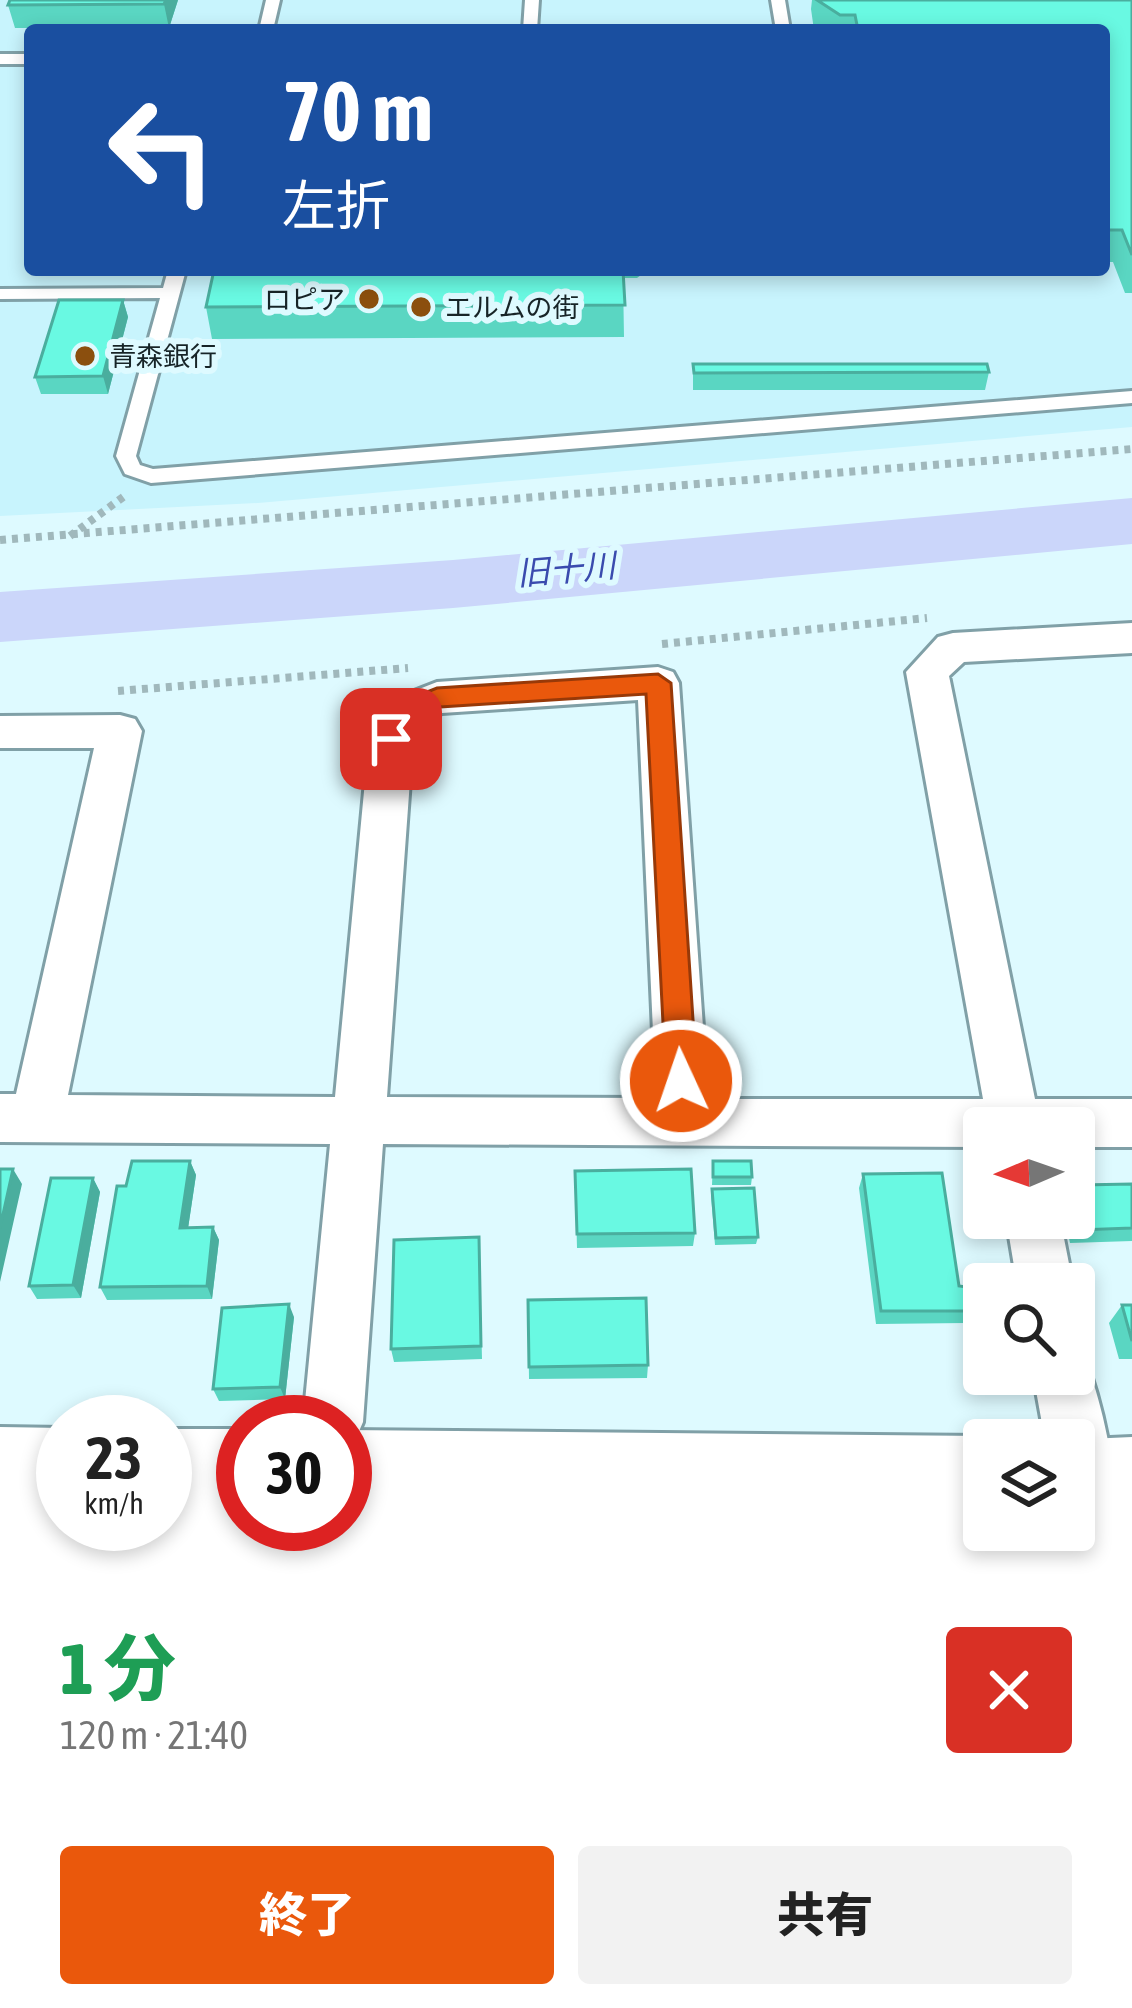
<!DOCTYPE html>
<html lang="ja">
<head>
<meta charset="utf-8">
<style>
	:root { --surface:#fff; --page:#f2f2f2; --text:#222; --muted:#767676; --accent:#ea580c }
	body { margin:0; font-family:"Asap Condensed","Noto Sans JP",sans-serif; background:var(--page); color:var(--text); height:100vh; display:flex; flex-direction:column; font-size:45px; white-space:nowrap }
	* { box-sizing:border-box; margin:0 }
	p { font-size:39px; color:var(--muted) }
	.icon { flex:none; width:66px; height:66px; fill:none; stroke:currentColor; stroke-width:2; stroke-linecap:round; stroke-linejoin:round }
	.map { position:relative; height:1588px; overflow:hidden }
	.side { display:flex; flex-direction:column; background:var(--surface); flex:1 }
	.side>* { flex:none }
	.guide { position:absolute; left:24px; top:24px; width:1086px; height:252px; border-radius:12px; box-shadow:0 6px 18px #0003; background:#1a4fa0; color:#fff; overflow:hidden }
	.needle { width:78px; rotate:268deg }
	.buttons { position:absolute; left:963px; top:1107px; display:grid; gap:24px }
	.buttons a { display:grid; place-items:center; width:132px; height:132px; border-radius:12px; background:var(--surface); box-shadow:0 6px 18px #0003; font-size:60px }
	.speed { position:absolute; left:36px; top:1395px; display:flex; gap:24px; font-size:60px; font-weight:700; text-align:center }
	.speed>* { display:grid; place-content:center; width:156px; height:156px; border-radius:50%; background:var(--surface); box-shadow:0 6px 18px #0003; line-height:1 }
	.speed small { font-size:30px; font-weight:400 }
	.speed .limit { border:18px solid #d22; background:#fff; color:#111 }
	.pin { position:absolute; display:grid; place-items:center; width:102px; height:102px; color:#fff; margin:-51px; border-radius:24px; box-shadow:0 6px 18px #0006 }
	.me { position:absolute; width:132px; margin:-66px; rotate:357deg; stroke-linejoin:round; filter:drop-shadow(0 0 9px #0008) }
	.turn { display:flex; align-items:center; gap:42px; height:252px; padding:0 60px; font-size:54px }
	.turn .icon { width:156px; height:156px; stroke-width:2.5 }
	.turn b { display:block; font-size:84px; line-height:102px }
	.round { display:grid; place-items:center; flex:none; width:126px; height:126px; border-radius:12px; background:var(--page) }
	.headline { display:flex; align-items:center; justify-content:space-between; height:204px; padding:0 60px }
	h1 { font-size:72px; font-weight:800; line-height:90px; color:#1e9e55 }
	.cta { display:flex; gap:24px; margin-top:auto; padding:24px 60px }
	.cta a { flex:1; height:138px; border-radius:12px; background:var(--accent); color:#fff; font-size:48px; font-weight:800; line-height:138px; text-align:center }
	.cta a+a { background:var(--page); color:var(--text) }
	.map>svg:first-child { display:block }
	.built { fill:#c8f4fd; fill-rule:evenodd }
	.lines { fill:none; stroke-linecap:round; stroke-linejoin:round }
	.river { fill:#cbd6fa; fill-rule:evenodd }
	.lane-casing { stroke:#80a0a7; stroke-width:6 }
	.street-casing { stroke:#80a0a7; stroke-width:6 }
	.secondary-casing { stroke:#80a0a7; stroke-width:6 }
	.path { stroke:#a0b8bc; stroke-width:8; stroke-dasharray:6 6; stroke-linecap:butt }
	.lane { fill:#fff; fill-rule:evenodd }
	.street { fill:#fff; fill-rule:evenodd }
	.secondary { fill:#fff; fill-rule:evenodd }
	.wall { fill:#5ad6c2 }
	.shaded-wall { fill:#4aae9e }
	.building { fill:#69f9e2; stroke:#4aae9e; stroke-width:3 }
	.route { fill:#ea580c; stroke:#983908; stroke-width:3 }
	.poi-dot { fill:#8b4f0e; stroke:#defaff; stroke-width:4.5 }
	.labels { text-anchor:middle; dominant-baseline:central; stroke-width:12; stroke-linejoin:round; paint-order:stroke }
	.far-poi-label { font-size:27px; fill:#172427; stroke:#defaff; text-anchor:start }
	.water-label { font-size:33px; font-style:italic; fill:#3a4bae; stroke:#defaff }
</style>
</head>
<body>
<div class="map">
<svg width="1132" height="1588" viewBox="0 0 1132 1588">
	<rect width="100%" height="100%" fill="#defaff"/>
	<path class="built" d="M0,0H1132V427L258,503L0,516ZM30,30H1104V270H30Z"/>
	<g class="lines">
		<path class="river" d="M1132,498V544L453,608L0,642V592L453,560Z"/>
		<defs>
			<path id="lane" d="M266,0H280L273,30H259Z
				M525,0H539L537,30H523Z
				M771,0H785L790,30H776Z
				M0,54H30V64H0Z
				M168,270H186L136,456L140,465L153,469L1132,391V403L151,483L125,474L116,456L160,298L0,299V289L163,288Z"/>
			<path id="street" d="M1132,623V653L964,662L949,676L1035,1099H1132V1147H1074V1128H984V1147L383,1144L363,1422L354,1443L345,1447V1422H303L330,1144L0,1142V1094H16L94,748H0V716L120,715L135,719L142,731L68,1095L335,1097L369,739L391,700L437,682L658,667L673,672L679,683L708,1099H983L906,672L938,637L953,633ZM638,700L656,1098L387,1097L413,739L422,722L442,713Z
				M1006,1218H1060L1073,1284H1017Z
				M1074,1350L1083,1353C1099,1393 1124,1485 1109,1523L1087,1531L1074,1526V1440H1045L1033,1374H1074Z"/>
			<path id="secondary" d="M0,1427L63,1428V1524H165V1429H243V1524H345V1430L984,1436L994,1440H984V1530H1074V1440H1066L1132,1437V1588H0Z"/>
		</defs>
		<use href="#lane" class="lane-casing"/>
		<use href="#street" class="street-casing"/>
		<use href="#secondary" class="secondary-casing"/>
		<path class="path" d="M70,536L126,495
			M0,540L1132,449
			M662,644L927,618
			M118,691L408,668"/>
		<use href="#lane" class="lane"/>
		<use href="#street" class="street"/>
		<use href="#secondary" class="secondary"/>
	</g>
	<path class="wall" d="M178,0L169,28H15L8,5Z
		M812,0H1132V293H1125L1113,262H1104V30H814L811,9Z
		M214,270H648L637,278H623L624,337L212,339L206,307Z
		M123,300L128,317L108,394H41L35,377Z
		M693,364L989,372L985,390H693Z
		M190,1161L196,1175L188,1228L213,1227L219,1240L212,1299L107,1300L100,1287L126,1186Z
		M713,1161L752,1177L751,1185H712Z
		M575,1171L695,1233L693,1246L577,1248Z
		M863,1174L959,1286L972,1311L966,1323L876,1324L859,1188Z
		M93,1178L100,1192L81,1298L37,1299L29,1286Z
		M1132,1184V1241L1070,1243L1065,1220L1066,1218H1074V1198L1081,1185Z
		M712,1189L758,1237L756,1244L715,1245L711,1196Z
		M479,1237L482,1359L394,1362L391,1349Z
		M528,1300L648,1365L647,1378L529,1379Z
		M1122,1305H1132V1359H1119L1109,1323Z
		M294,1317L285,1399L219,1401L213,1389Z"/>
	<path class="shaded-wall" d="M166,0H178L169,28L164,4Z
		M123,300L128,317L108,394L103,376Z
		M190,1161L196,1175L186,1242L180,1228Z
		M13,1169L22,1184L0,1282V1228Z
		M93,1178L100,1192L81,1298L73,1285Z
		M213,1227L219,1240L212,1299L207,1286Z
		M289,1304L294,1317L285,1399L280,1387Z"/>
	<path class="building" d="M10,0H166L164,4L8,5Z
		M1132,0V255L1122,230H1104V30H858L855,15H840L817,0Z
		M214,270H623L625,305L206,307Z
		M59,300H123L103,376L35,377Z
		M693,364H987L989,372L694,373Z
		M132,1161H190L180,1228L213,1227L207,1286L100,1287L117,1186H126Z
		M713,1161H751L752,1177H713Z
		M0,1169H13L0,1228Z
		M691,1169L695,1233L577,1234L575,1171Z
		M942,1173L959,1286L967,1287L972,1311H881L863,1174Z
		M51,1178H93L73,1285L29,1286Z
		M1132,1184V1228L1078,1230L1074,1206H1087L1081,1185Z
		M754,1188L758,1237L716,1238L712,1189Z
		M479,1237L481,1346L391,1349L394,1240Z
		M646,1298L648,1365L529,1367L528,1300Z
		M289,1304L280,1387L213,1389L222,1308Z
		M1122,1305H1132V1341Z"/>
	<path class="route" d="M658,674L671,683L697,1081L692,1090L681,1094L670,1090L666,1081L646,694L440,707L416,718L400,746L391,749L377,739L397,704L437,688Z"/>
	<g class="poi-dot">
		<circle cx="369" cy="299" r="12"/>
		<circle cx="421" cy="307" r="12"/>
		<circle cx="85" cy="356" r="12"/>
	</g>
	<g class="labels">
		<g class="far-poi-label">
			<text x="345" y="299" text-anchor="end">ロピア</text>
			<text x="445" y="307">エルムの街</text>
			<text x="109" y="356">青森銀行</text>
		</g>
		<g class="water-label">
			<text transform="translate(566 569) rotate(-5)">旧十川</text>
		</g>
	</g>
</svg>
<div class="buttons">
<a><svg class="needle" viewBox="-14 -14 28 28"><path d="M0-13l5 13h-10z" fill="#e53935"/><path d="M0 13l5-13h-10z" fill="#767676"/></svg></a>
<a><svg class="icon" aria-label="search" viewBox="0 0 24 24"><circle cx="10" cy="10" r="6"/><path d="M15 15l6 6"/></svg></a>
<a><svg class="icon" aria-label="layers" viewBox="0 0 24 24"><path d="M12 4l9 5-9 5-9-5zM3 14l9 5 9-5"/></svg></a>
</div>
<div class="speed"><div>23<small>km/h</small></div><div class="limit">30</div></div>
<div class="pin" style="left:391px;top:739px;background:#d93025"><svg class="icon" aria-label="arrive" viewBox="0 0 24 24"><path d="M6 21V4h12l-3 4 3 4H6"/></svg></div>
<svg class="me" style="left:681px;top:1081px" viewBox="-20 -20 40 40"><circle r="17" fill="#ea580c" stroke="#fff" stroke-width="3"/><path d="M0-11L8 9 0 5-8 9z" fill="#fff"/></svg>
<div class="guide">
<div class="turn"><svg class="icon" aria-label="left" viewBox="0 0 24 24"><path d="M17 20v-9H6M10 6l-5 5 5 5"/></svg><div><b>70 m</b>左折</div></div>
</div>
</div>
<section class="side">
<div class="headline"><div><h1>1 分</h1><p>120 m · 21:40</p></div><a class="round" style="background:#d93025;color:#fff"><svg class="icon" aria-label="close" viewBox="0 0 24 24"><path d="M6 6l12 12M18 6L6 18"/></svg></a></div>
<div class="cta"><a>終了</a><a>共有</a></div>
</section>
</body>
</html>
